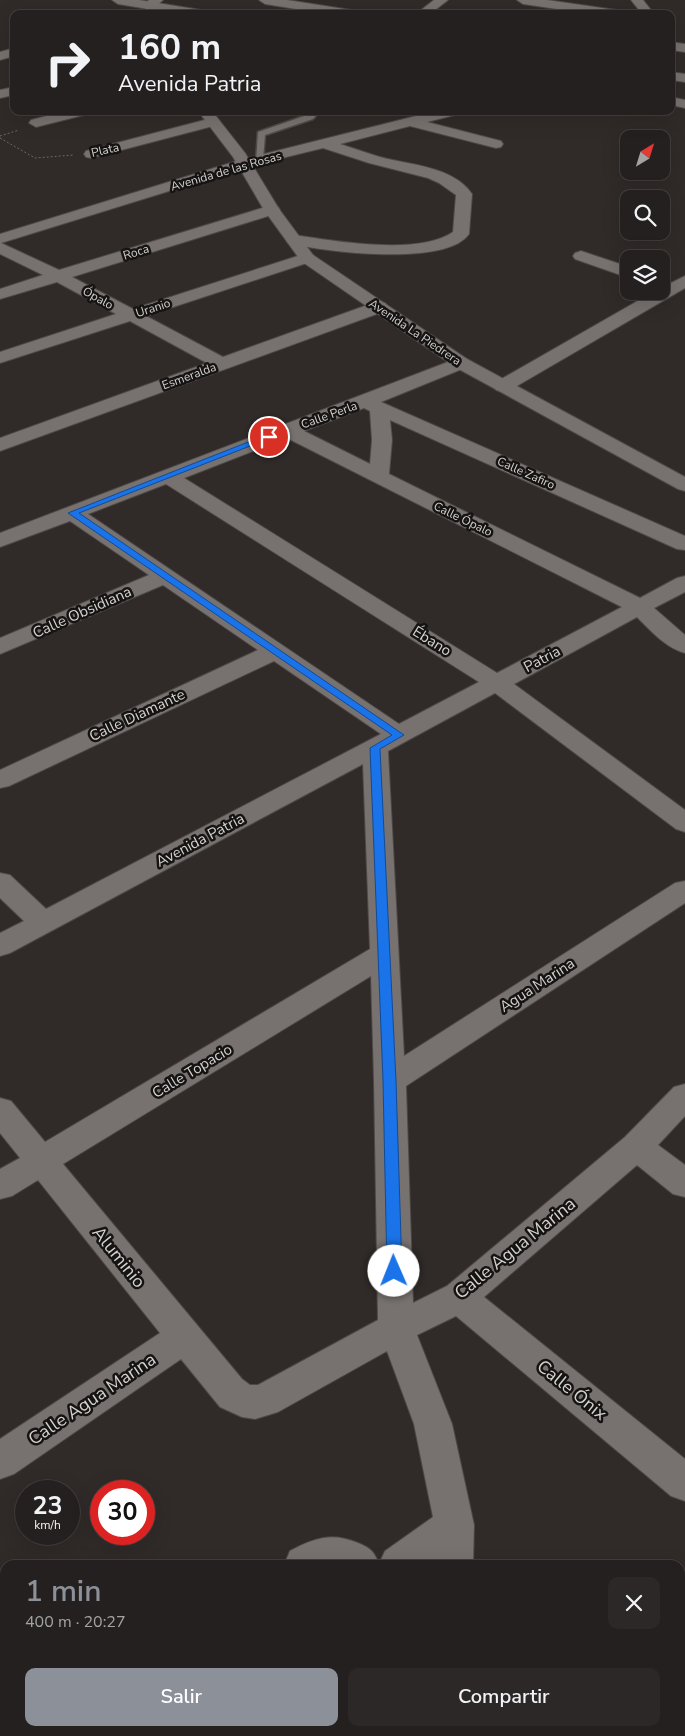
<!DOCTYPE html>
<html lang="es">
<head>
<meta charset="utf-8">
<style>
	:root { --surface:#24201f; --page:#2c2828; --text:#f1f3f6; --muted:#a3a3a4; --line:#413e3d; --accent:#8c9099 }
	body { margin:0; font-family:"Nunito Sans",sans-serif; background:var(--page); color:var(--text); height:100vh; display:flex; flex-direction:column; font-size:19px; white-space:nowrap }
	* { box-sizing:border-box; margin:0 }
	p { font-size:16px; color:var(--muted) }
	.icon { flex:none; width:28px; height:28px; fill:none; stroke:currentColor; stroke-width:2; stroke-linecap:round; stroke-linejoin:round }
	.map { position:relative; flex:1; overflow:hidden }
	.drawer { position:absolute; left:0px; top:1560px; width:685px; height:176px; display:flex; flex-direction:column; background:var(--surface); border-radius:15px 15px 0 0; box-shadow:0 5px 20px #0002,0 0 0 1px var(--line) }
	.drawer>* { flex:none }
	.hud { position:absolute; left:10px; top:10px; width:665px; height:105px; border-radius:10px; box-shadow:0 5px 20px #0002,0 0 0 1px var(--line); background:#24201f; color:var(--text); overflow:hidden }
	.needle { width:32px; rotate:38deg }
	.fabs { position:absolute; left:620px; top:130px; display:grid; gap:10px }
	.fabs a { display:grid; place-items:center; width:50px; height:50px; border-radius:10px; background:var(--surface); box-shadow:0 5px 20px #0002,0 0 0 1px var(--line); font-size:25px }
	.speed { position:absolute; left:15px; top:1480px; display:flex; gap:10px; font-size:25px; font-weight:700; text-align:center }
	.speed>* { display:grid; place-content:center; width:65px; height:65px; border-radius:50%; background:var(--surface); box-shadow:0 5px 20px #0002,0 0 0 1px var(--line); line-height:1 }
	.speed small { font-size:12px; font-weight:400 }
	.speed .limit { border:8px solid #d22; background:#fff; color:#111 }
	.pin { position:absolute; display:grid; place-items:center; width:42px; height:42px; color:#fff; margin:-21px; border:2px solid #fff; border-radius:50%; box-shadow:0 1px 5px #0007 }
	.me { position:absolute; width:55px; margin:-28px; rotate:359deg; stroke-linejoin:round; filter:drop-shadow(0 0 4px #0008) }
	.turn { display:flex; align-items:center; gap:18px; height:105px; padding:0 25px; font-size:22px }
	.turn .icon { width:65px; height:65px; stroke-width:2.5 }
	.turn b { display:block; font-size:35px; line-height:42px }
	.round { display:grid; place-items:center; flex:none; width:52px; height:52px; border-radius:10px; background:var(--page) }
	.summary { display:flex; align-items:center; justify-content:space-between; height:85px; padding:0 25px }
	h1 { font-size:30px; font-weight:600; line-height:38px; color:var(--accent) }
	.button { display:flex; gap:10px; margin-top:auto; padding:10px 25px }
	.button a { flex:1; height:58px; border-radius:10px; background:var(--accent); color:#fff; font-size:20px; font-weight:600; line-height:58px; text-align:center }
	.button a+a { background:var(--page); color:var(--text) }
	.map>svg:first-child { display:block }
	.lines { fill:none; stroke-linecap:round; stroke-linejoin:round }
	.service-casing { stroke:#4d4946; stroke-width:3 }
	.minor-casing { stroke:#4d4946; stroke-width:2 }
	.tertiary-casing { stroke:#4d4946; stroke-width:2 }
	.path { stroke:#6b6664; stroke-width:1; stroke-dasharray:2 2; stroke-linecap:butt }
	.service { fill:#77726f; fill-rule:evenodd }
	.minor { fill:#77726f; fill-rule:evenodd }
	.tertiary { fill:#77726f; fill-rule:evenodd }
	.route { fill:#1a73e8; stroke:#114b97 }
	.labels { text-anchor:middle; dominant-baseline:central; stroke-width:5; stroke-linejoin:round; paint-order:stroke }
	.far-street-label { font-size:12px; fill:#d4d1cf; stroke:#161413 }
	.street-label { font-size:15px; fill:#d4d1cf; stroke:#161413 }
	.near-street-label { font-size:18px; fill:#d4d1cf; stroke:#161413 }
</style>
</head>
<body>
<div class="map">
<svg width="685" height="1736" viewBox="0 0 685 1736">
	<rect width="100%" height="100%" fill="#302b29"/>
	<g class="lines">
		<defs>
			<path id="service" d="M311,111H320L313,119L265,135L263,160L256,162L258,132L307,115Z"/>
			<path id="minor" d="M112,0H139L201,10L207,14H178L118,4Z
				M259,0H287L351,10L357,14H327L265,4Z
				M434,0H448L430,14H416Z
				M517,0H547L616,10L622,14H591L523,4Z
				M631,0H643L651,10L649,14H637L639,10Z
				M671,42L685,44V52L671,50Z
				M14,48V56L0,60V52Z
				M671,72L685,74V82L671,80Z
				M14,87V95L0,98V90Z
				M671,97L685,100V108L671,105Z
				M66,111H90L88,114L36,127L29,123L31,120Z
				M436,111H461L459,114L427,122L501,141L503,144L501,147L496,148L410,126L340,144C353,148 366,153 380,157C409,165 453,166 472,194L469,234C446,267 324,252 288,243L286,240L288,237L294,235C335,241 418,256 453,232L456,195L439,183L428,178L369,163L323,148L250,166L1,243L59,270L272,205L278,207L280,210L278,213L72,277L133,309L301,255H313L315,258L313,261L146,316L223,357L373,303L379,302L385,303L388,307L385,311L0,451V438L207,363L130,321L0,363V352L116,314L57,282L0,299V289L43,275L0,254V234L240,160Z
				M212,118L219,122L217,125L91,158L86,157L84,154L86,151Z
				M581,251L629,267V278L575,259L573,256L575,253Z
				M685,276V288L510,390L503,392L496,390L494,386L496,382L655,291H661V288Z
				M461,357L467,359L470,363L467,367L381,402L685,536V550L677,549L390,420L392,440L389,474L640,598L677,578L685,576V592L654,608L685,635V653C666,648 651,631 637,617L514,684L685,810V832L676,829L495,693L388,751L404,1056L675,883L685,881V903L406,1086L413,1303L447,1286L625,1137L674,1087L685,1084V1116L658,1145L685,1165V1197L673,1194L637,1165L484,1297L685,1459V1501L671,1496L456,1316L417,1335L452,1424L474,1525L473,1565H284L290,1551C314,1538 332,1532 358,1543C370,1548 374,1551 379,1564L385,1551L433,1517L414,1424L387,1351L278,1412L255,1419L242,1417L220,1407L181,1359L14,1474L0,1479V1439L160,1333L38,1180L12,1196L0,1199V1169L20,1158L0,1133V1098L11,1101L45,1142L370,949L363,764L10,953L0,956V933L24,921L0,898V873L10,875L46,909L381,734L274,661L9,786L0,788V770L258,650L163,585L0,654V638L149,575L70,521L0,547V533ZM364,408L370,411L372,440L370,464L304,431ZM287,438L622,607L497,673L184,478ZM166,484L479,682L399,724L88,514ZM371,976L374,1081L378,1320L258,1385H250L242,1379L63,1164Z
				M89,1731H135L134,1736H87Z
				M369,1731H414L413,1736H367Z
				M485,1731H530L532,1736H486Z"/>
			<path id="tertiary" d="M149,0H163L156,6L162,14H150L143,5Z
				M198,111H212L245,153L279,209L313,255L467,359L685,477V491L678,489L455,367L301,261L264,210L233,157Z"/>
		</defs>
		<use href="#service" class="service-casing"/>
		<use href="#minor" class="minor-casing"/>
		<use href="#tertiary" class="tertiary-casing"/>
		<path class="path" d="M0,136L19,130
			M0,138L35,158L74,155"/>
		<use href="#service" class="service"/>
		<use href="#minor" class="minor"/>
		<use href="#tertiary" class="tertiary"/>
	</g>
	<path class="route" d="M266,435L273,437L79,513L404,735L380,749L396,1081L402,1271L399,1275L394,1277L389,1275L387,1271L383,1081L370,748L392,735L68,513Z"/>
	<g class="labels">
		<g class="far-street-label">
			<text transform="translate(105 150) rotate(-13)">Plata</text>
			<text transform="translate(226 171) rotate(-16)">Avenida de las Rosas</text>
			<text transform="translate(136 252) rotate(-17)">Roca</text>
			<text transform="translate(98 298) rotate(29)">Ópalo</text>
			<text transform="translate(153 308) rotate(-18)">Uranio</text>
			<text transform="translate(415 332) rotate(34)">Avenida La Piedrera</text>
			<text transform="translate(189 376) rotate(-20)">Esmeralda</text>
			<text transform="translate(329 415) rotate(-20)">Calle Perla</text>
			<text transform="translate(526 473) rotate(24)">Calle Zafiro</text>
			<text transform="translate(463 519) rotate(26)">Calle Ópalo</text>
		</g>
		<g class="street-label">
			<text transform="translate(82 612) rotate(-24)">Calle Obsidiana</text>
			<text transform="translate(432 641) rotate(32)">Ébano</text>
			<text transform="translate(542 659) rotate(-28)">Patria</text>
			<text transform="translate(137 715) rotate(-25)">Calle Diamante</text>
			<text transform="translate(200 840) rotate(-28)">Avenida Patria</text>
			<text transform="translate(537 985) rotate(-33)">Agua Marina</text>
			<text transform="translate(192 1071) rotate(-31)">Calle Topacio</text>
		</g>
		<g class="near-street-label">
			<text transform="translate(515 1248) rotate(-39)">Calle Agua Marina</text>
			<text transform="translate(119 1257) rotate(51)">Aluminio</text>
			<text transform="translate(572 1390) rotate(39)">Calle Ónix</text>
			<text transform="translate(92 1399) rotate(-34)">Calle Agua Marina</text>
		</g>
	</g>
</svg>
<div class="fabs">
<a><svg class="needle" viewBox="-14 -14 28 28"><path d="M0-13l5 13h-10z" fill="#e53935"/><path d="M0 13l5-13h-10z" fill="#a3a3a4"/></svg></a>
<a><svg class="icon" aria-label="search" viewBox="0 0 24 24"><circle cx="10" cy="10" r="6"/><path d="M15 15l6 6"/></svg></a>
<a><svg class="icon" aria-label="layers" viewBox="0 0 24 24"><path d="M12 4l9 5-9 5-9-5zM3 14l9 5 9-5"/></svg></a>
</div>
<div class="speed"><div>23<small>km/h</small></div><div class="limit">30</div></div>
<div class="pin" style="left:269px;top:437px;background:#d93025"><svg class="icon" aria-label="arrive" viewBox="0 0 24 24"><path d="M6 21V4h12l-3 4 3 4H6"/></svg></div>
<svg class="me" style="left:394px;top:1271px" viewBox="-20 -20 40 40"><circle r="19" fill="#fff"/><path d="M0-13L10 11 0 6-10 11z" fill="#1a73e8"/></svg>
<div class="hud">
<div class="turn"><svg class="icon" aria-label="right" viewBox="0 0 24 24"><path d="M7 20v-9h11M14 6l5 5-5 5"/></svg><div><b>160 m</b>Avenida Patria</div></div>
</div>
<section class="drawer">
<div class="summary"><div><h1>1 min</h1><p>400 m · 20:27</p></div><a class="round"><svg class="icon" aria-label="close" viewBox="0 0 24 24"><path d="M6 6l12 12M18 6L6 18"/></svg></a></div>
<div class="button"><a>Salir</a><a>Compartir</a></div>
</section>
</div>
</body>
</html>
